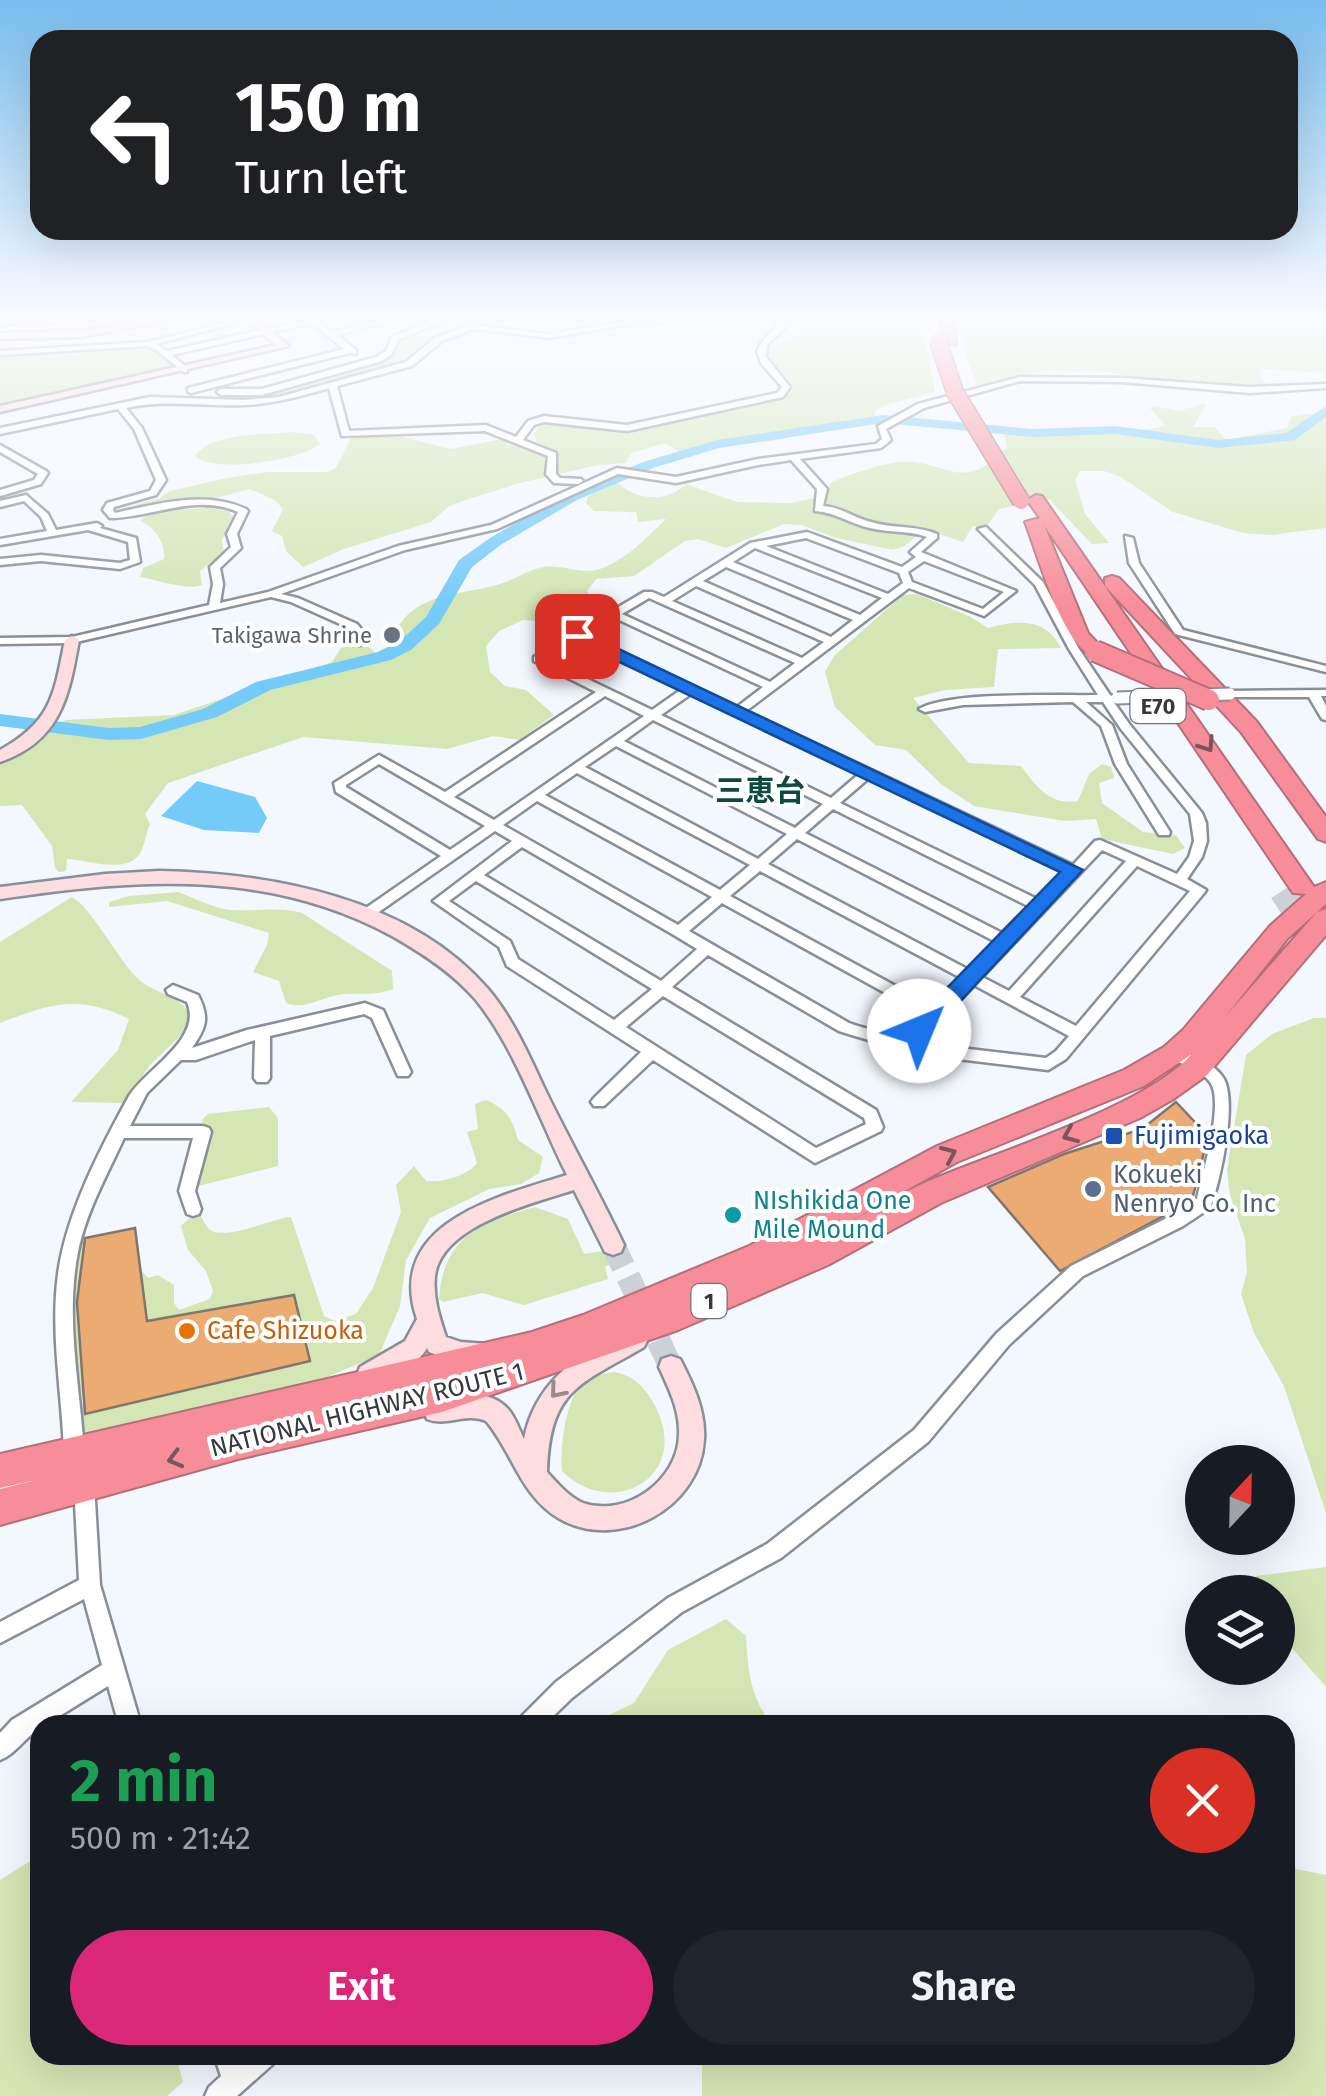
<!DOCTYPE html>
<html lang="en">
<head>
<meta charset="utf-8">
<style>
	:root { --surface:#171b24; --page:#20242c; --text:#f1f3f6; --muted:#9ea1a6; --accent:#db2777 }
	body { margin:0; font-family:"Fira Sans","Noto Sans JP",sans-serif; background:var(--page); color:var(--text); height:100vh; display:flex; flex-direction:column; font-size:38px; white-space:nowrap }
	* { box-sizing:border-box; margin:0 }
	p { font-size:32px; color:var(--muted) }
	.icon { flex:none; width:55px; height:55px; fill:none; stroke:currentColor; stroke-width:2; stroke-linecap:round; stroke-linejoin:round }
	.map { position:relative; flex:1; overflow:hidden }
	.drawer { position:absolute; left:30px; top:1715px; width:1265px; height:350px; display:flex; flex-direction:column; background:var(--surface); border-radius:30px; box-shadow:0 10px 40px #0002 }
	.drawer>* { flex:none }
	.guide { position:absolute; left:30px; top:30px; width:1268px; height:210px; border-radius:30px; box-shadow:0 10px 40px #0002; background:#202124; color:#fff; overflow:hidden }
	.needle { width:65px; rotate:22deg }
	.fabs { position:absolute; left:1185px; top:1445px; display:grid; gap:20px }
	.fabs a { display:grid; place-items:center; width:110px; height:110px; border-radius:50%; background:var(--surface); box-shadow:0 10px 40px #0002; font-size:50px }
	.pin { position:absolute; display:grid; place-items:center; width:85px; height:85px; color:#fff; margin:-42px; border-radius:20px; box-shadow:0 5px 15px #0006 }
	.me { position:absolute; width:110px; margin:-55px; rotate:45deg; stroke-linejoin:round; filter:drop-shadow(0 0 8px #0008) }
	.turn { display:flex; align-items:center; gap:35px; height:210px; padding:0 40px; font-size:45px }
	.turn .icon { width:130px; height:130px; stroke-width:2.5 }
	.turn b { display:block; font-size:70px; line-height:85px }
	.round { display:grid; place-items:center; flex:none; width:105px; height:105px; border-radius:52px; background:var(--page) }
	.summary { display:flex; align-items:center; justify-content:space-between; height:170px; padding:0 40px }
	h1 { font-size:60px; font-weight:700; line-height:75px; color:#1e9e55 }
	.action { display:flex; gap:20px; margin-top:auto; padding:20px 40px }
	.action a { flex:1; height:115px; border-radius:60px; background:var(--accent); color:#fff; font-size:40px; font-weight:700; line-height:115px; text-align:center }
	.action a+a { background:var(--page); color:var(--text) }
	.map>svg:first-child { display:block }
	.green { fill:#d3e6b4 }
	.water { fill:#74caf8 }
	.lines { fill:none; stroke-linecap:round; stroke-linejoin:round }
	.river { fill:#74caf8; fill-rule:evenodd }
	.building { fill:#ecab73; stroke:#7f766e; stroke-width:2.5 }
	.secondary-tunnel { stroke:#cdd1d7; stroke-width:24; stroke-dasharray:24 11; stroke-linecap:butt }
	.highway-tunnel { stroke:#cdd1d7; stroke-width:26; stroke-dasharray:26 12; stroke-linecap:butt }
	.street-casing { stroke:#898f99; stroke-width:5 }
	.secondary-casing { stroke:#898f99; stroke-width:5 }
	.highway-casing { stroke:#b36f78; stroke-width:4 }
	.street { fill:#fff; fill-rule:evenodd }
	.secondary { fill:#fddde0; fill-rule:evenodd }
	.highway { fill:#f78d99; fill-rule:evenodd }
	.street-bridge-casing { stroke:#898f99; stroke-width:15; stroke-linecap:butt }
	.highway-bridge-far1-casing { stroke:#b36f78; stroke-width:19; stroke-linecap:butt }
	.highway-bridge-casing { stroke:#b36f78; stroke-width:24; stroke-linecap:butt }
	.street-bridge { stroke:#fff; stroke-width:11 }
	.highway-bridge-far1 { stroke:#f78d99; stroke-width:16 }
	.highway-bridge { stroke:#f78d99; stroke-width:20 }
	.oneway { stroke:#79565d }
	.oneway2 { stroke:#998a8e }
	.route { fill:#1a73e8; stroke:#114b97; stroke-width:2.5 }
	.worship-dot { fill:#6b7280; stroke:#fff; stroke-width:4 }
	.transit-dot { fill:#1a4fb4; stroke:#fff; stroke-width:4 }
	.service-dot { fill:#5c6f8a; stroke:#fff; stroke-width:4 }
	.culture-dot { fill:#0f9aa8; stroke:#fff; stroke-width:4 }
	.food-dot { fill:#e8710a; stroke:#fff; stroke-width:4 }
	.labels { text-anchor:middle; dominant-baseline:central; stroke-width:8; stroke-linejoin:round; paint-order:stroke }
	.far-worship-label { font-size:22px; fill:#5b616d; stroke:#fff; text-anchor:end }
	.shield { fill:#fff; stroke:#727476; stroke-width:2.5 }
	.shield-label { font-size:22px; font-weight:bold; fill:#35383c }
	.transit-label { font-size:25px; fill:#164399; stroke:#fff; text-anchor:start }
	.service-label { font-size:25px; fill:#4e5e75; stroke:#fff; text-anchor:start }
	.culture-label { font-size:25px; fill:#0d838f; stroke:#fff; text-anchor:start }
	.food-label { font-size:25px; fill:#c56008; stroke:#fff; text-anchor:start }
	.street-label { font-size:25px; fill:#35383c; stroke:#fff }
	.quarter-label { font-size:30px; font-weight:bold; fill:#0f493f; stroke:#fff }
</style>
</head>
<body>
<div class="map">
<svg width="1326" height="2096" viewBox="0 0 1326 2096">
	<rect width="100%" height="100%" fill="#f3f7fe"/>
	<path class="green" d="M448,319H533L446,330L424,342L408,359L388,367L269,398H234L274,394L386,359L412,333Z
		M799,319H921L935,392L887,404L875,411L876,417L767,442L717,443L681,453L665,443L631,453L626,463L598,465L516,484L466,500L449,506L431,522L344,549L303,567L286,551L282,536L272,531L283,509L275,500L249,489L208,500L115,511L160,498L170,491L227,478L267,472H328L336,468L351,438L399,436L451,449L506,438L539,452L548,448L537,442L534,434L540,424L548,421L622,432L775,400L793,392L787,377L768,361L772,346L794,339Z
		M962,319H1326V373L1259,369L1264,386L1169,385L1109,372L1044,370L977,385L964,351Z
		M143,346L153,348L176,368L0,406V356L65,354Z
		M1202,404L1206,405L1193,427H1214L1227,440L1287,428L1291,417L1326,411V528L1271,535L1243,533L1173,512L1121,477L1104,471H1080L1075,480L1085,514L1109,543L1092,544L1049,499L999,509L987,526H973L963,542L936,533L918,535L905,546L893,550L836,538L802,525L784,524L726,548L698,539L685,541L634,576L596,579L587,591L597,612L576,624L523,620L499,631L486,646L490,672L505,686L526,690L554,715L519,740L493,736L447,749L303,737L168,783L145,814L150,824C145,834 145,848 138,856C123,874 84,859 67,859L66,871L59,872L55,868L52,846L22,805L0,806V752L34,728H50L66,720L174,715L332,662L341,648L363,642L376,653L403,638L397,629C418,591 465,595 500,584C515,580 528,569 544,567C565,564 584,577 605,567C629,557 648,536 666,519L638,522L636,512L594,511L586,503L588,496L617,482C635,500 666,504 686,484L737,502L789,503L822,497L832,482C851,474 872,467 892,463C944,454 959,499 1007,447L1004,433L1150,429L1166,426L1150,408L1153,406L1179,411Z
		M292,432L314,435L320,444C302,460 212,474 195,456C211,432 265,435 292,432Z
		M209,508L228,511L233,517L222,540L224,553L200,571L202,585C188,591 158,580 140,577L143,568L164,559C166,543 154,526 140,521L150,511Z
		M917,594L969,616L988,628C1016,620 1046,617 1061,648L998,649L994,687L945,690L913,698L969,763L1021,766C1036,786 1050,806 1078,801L1089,774L1102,764L1111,767L1114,778L1099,783L1102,803L1143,832L1176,835L1185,848L1173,854L1102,839L1096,819L1065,821L974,806L941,784L906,750L875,745L835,707L825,672L834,656L903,595Z
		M178,892C194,898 213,908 231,910C254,912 280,906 302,913L392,971L393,989C374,996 362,993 343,994C323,996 304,1011 286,1003L279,981L253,972L267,945L269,933L167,901L109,907V902L129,896Z
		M72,897C90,906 117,957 135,976C153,995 178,992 191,1016L185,1031L149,1066L126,1103L71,1102L118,1050L129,1019C78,994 50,1004 0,1023V942Z
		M1314,1018H1326V1513L1284,1386L1254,1333L1241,1294L1247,1272L1245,1239L1230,1195L1227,1170L1246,1055L1272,1034Z
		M486,1100C507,1109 512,1118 518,1140L543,1157L539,1173L521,1184L489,1189L430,1218L406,1260L400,1306L379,1355L313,1383L113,1427L103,1435L84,1438C79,1424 86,1412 83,1399C77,1376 75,1353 70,1329C68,1321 73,1314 74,1306C78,1285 67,1254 86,1239L140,1269L148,1278L158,1275L174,1285V1303L179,1310L210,1299L213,1291L206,1271L188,1250L181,1226L194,1214L200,1215C203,1219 205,1225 209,1229C224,1242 273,1218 291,1217L324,1316L335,1321L356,1314L373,1288L401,1212L396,1185L414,1166L426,1181C441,1183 468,1176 477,1163L467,1132L478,1129L475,1104Z
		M269,1107L278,1118V1166L194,1187L211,1143L202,1120L208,1114Z
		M535,1207L568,1219L584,1254L609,1250L614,1262L605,1267L608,1279L524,1305L482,1293L443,1302L439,1299C443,1236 481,1223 535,1207Z
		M614,1372C634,1376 644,1386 654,1404C694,1477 611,1521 562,1471C560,1448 565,1400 583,1383C591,1376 603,1374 614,1372Z
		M1326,1567V1687L1278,1632V1592H1261L1256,1576Z
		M726,1619L746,1636C748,1670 750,1697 772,1725H588L634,1703L668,1650Z
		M1285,1837L1296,1869L1326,1875V2096H702V2055H1285Z
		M40,1855V2055H176L183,2082L167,2096H0V1880Z"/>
	<path class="water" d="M197,781L255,797L267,818L259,833L204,830L161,816Z"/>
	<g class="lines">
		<path class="river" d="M1326,406V417L1295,440L1218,448L1115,434L1033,437L883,423L719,448L653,468L577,500L502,544L472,567L439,624L411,650L391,660L270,690L217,717L141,739L109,740L0,726V714L109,728L140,727L203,709L256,682L378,652L399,642L426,617L459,560L490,538L565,494L643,462L717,440L883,415L1033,429L1115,426L1218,440L1286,433Z"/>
	</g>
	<path class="building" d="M1176,1102L1208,1136L1193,1196L1169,1213L1060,1271L988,1187L1064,1154L1142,1129Z
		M135,1228L147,1321L294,1295L310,1361L85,1414L77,1302L85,1238Z"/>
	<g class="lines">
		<path class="secondary-tunnel" d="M613,1245L671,1367"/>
		<path class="highway-tunnel" d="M1282,891L1320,949"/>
		<defs>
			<path id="street" d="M91,319L87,321L0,324V320Z
				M239,319H250L156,344L167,351L310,319H323L319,321L332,332L387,319H399L337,335L356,350V354L349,353L191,393L188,392V388L344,349L312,323L172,355L187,368V372H184L156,350L147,346L0,355V351L148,342Z
				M436,319H446L398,340L392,354L382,361L262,395H221L217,392L221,389H262L376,357L386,351L392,337Z
				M540,319H569C563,323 546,323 540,319Z
				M637,319H701L697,321L637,323L549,338L474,329L442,341L412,366L337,386L349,431L486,425L516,437L528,421L544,416L627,425L777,393L782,387L761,363L757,351C762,337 776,332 778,319H786L785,328L767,345L766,357L790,387L783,397L627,431L544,422L534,425L523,440L556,453V474L560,478L581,479L583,481L578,484L554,483L546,474L548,456L485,431L342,436L329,388C301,396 273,404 244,405C204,407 165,399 126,408L142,428L166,480L156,495L114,507L113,510L115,513C157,504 205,490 246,509L248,511L237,534L241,548L220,568L223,584L220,603L268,592L398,546L491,525L617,468L676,477L758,459L876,444L882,439L878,426L918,404L1020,377L1122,378L1249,387L1326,384V388L1249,393L1122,382L1020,381L924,408L886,429L891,440L881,448L800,459L827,489L823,506C841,507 854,518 871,522C893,529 916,525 937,534V538L921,552L1016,591L984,616L909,588L746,711L1073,865L1095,841L1100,840L1177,874L1189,857L1194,841L1190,814L1121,729L1103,702H1086L1112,725L1127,764L1170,832L1169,835H1159L1115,764L1101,726L1073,702L963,705L925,712L919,709C951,691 1057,696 1098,695L1069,649L1035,585L978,529L986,527L1043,582L1079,649L1110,695L1116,698L1113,701L1130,725L1202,813L1206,823L1207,841L1202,857L1187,879L1206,890L1204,893L1066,1059L1048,1070L941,1057L904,1041L876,1042L855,1036L839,1031L708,955L672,987L876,1110L883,1127L881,1131L815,1163L653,1060L604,1106H594L591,1102L594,1098L641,1052L507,966L499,947L433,901L512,841L495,831L373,916H363L361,913L363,910L441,856L336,792L334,783L379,755L445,792L596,692L534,661V657L644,592H652L664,597L750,543L807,532L902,567L916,557L910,552L927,537C908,530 889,533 870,528C848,523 838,513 815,511L817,489L791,460L758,465L676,483L618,474L497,529L405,550L281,594L298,598L357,624L362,630L360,645L351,643L352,631L349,628L291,602L271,597L72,643L0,644V638L72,637L209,605L213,584L210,567L231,547L227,534L238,512C196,493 151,518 110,518L103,510L107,503L150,491L156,480L134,429L118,409L0,434V428L150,397L243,400L279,397L406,362L436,337L473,325L549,334ZM806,538L899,573L903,583L888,594L766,546ZM755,548L882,598L860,615L733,562ZM924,561L1004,592L983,609L912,582L908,572ZM726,567L853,620L831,637L703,581ZM696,586L824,642L802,658L672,601ZM649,598L795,663L770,682L622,614ZM615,618L763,687L737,707L585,636ZM577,640L682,689L652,710L546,659ZM691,694L859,774L831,798L661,715ZM605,696L644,716L494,820L454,797ZM653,720L823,804L795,828L624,741ZM616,746L787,834L758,859L585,767ZM379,764L485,826L450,850L346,787V785ZM577,773L750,865L720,890L545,795ZM869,778L1066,872L1039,900L840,803ZM537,801L712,897L678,925L503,825ZM833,809L1032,908L1006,935L805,833ZM797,839L998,943L971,971L768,864ZM522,847L674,935L697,949L661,981L484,875ZM1102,850L1126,861L1009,991L982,977ZM1137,866L1190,891L1076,1026L1020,997ZM760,871L963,979L936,1008L730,896ZM476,881L652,989L614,1020L518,959L510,941L449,901ZM722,903L927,1016C905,1037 876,1033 849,1023L689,931ZM974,985L1069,1036L1056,1051L1046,1058L943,1046L921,1036L933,1029ZM663,996L864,1118L866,1124L816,1148L626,1027Z
				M0,445L46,471L48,473L41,484L0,496V490L34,480L38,474L0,452Z
				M26,495L48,514L56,530L97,523L102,526L100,528L136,538L140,562L120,569L41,561L0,565V559L41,555L120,563L130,560L128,542L88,530L0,545V539L47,531L41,517L24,501L0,507V501Z
				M1125,536L1133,538L1139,563L1183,630L1326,666V672L1175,634L1129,563Z
				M1326,690V696H1321L1326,706V720L1322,719L1309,697H1230L1224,694L1230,691Z
				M173,985L198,995C210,1018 206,1028 192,1048L247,1030L365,1003L383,1010L411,1072L408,1076H398L372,1018L364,1014L270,1036V1078L267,1082H257L254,1078L255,1040L196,1060H181L147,1093L130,1126H203L209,1128L211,1132L195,1191L201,1209L199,1214L193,1216L187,1214L179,1191L193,1138H124C107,1175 86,1212 78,1252C65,1318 80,1386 84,1452L81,1458L74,1461L67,1458L64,1452C62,1393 50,1333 58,1274C66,1214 100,1149 129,1096C147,1068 203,1039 187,1002L168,994L166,990Z
				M1174,1048C1190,1054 1212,1062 1222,1076C1239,1097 1220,1183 1210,1208L1183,1226L1083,1276L1009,1345L928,1442L781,1558L682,1612L572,1698L544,1725H518L521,1717L556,1682L668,1598L767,1544L914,1430L997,1333L1071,1266L1171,1216L1197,1199C1202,1175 1225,1102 1210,1082C1201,1070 1182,1064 1169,1058L1166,1054L1169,1050Z
				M39,1470L46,1472L49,1479L46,1486L4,1496L0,1495V1475L6,1477Z
				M84,1475L91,1477L94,1484L100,1585L141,1725H119L108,1686L45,1725H40V1728C25,1737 16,1754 0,1760V1733L12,1720L102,1665L84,1599L0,1643V1622L79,1580L74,1484L77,1477Z
				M214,2055H240L241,2059L245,2055H277L273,2064L237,2096H205L209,2087L221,2076Z"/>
			<path id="secondary" d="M156,319H177L80,337L0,339V333L80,331Z
				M245,319H256L289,346L0,412V406L276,345Z
				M72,636L79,640C69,696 61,741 0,762V750C52,721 54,695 65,640Z
				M159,871C271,873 410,898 488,989C516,1022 532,1063 551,1102C575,1150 601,1197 624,1245L621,1252L613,1255L605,1252L574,1190C534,1203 441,1225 435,1276C433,1298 439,1316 446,1337L461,1342L487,1344L490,1352L487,1360L461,1364L429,1352L427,1348C418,1365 387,1379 369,1386L360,1383L357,1375L360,1367L405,1341L417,1319C384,1223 499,1196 567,1175C539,1119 515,1048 476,1000C453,973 422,953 392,936C266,868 136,879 0,899V887L105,874Z
				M636,1328L644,1331L648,1339L644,1347C579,1385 550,1389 547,1472C557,1483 569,1497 583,1503C627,1518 678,1480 679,1435C680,1410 669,1389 659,1367L662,1359L671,1356L680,1359C693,1384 706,1411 704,1440C700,1508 619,1552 560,1519C521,1497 513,1453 486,1421C466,1412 446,1427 427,1419L424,1411L427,1403C451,1393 488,1387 508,1409C515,1417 519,1429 524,1439C535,1381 583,1348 636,1328Z"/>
			<path id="highway" d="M940,319H954L956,345L944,342Z
				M1036,495L1042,496L1314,887L1326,882V904L1288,938L1225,1017L1317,912L1326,909V935L1207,1075L1172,1100L1140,1118L941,1203L828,1265L678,1330L442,1412L238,1459L0,1525V1489L36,1480L0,1488V1454L532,1332L583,1315L749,1246L937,1146L1124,1070L1164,1047L1183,1030L1270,926L1306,894L1293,893L1044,525L1088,633L1105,651L1095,657C1062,647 1038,554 1025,522L1040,518L1027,500ZM1192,1054C1146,1107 993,1153 924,1183C896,1196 869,1212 842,1226L957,1162L1144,1086Z
				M1112,576L1119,578L1257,722L1326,817V842L1318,839L1241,732L1105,586V578Z"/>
		</defs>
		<use href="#street" class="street-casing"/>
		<use href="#secondary" class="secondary-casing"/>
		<use href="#highway" class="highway-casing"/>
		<use href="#street" class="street"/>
		<use href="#secondary" class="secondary"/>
		<use href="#highway" class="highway"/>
		<defs>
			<path id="street-bridge" d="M1117,698L1230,694"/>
			<path id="highway-bridge-far1" d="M938,341L955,392L1021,501"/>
			<path id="highway-bridge" d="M1095,651L1209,700"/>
		</defs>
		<use href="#street-bridge" class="street-bridge-casing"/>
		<use href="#highway-bridge-far1" class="highway-bridge-far1-casing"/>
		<use href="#highway-bridge" class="highway-bridge-casing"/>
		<use href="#street-bridge" class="street-bridge"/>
		<use href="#highway-bridge-far1" class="highway-bridge-far1"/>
		<use href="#highway-bridge" class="highway-bridge"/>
	</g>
	<defs><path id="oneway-chevron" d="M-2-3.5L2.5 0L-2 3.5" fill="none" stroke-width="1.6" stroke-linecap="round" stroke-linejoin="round" transform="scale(2.5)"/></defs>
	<g class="oneway">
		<use href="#oneway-chevron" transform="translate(1207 745) rotate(56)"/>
		<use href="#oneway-chevron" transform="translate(1070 1135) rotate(157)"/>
		<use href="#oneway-chevron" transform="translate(949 1154) rotate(-24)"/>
		<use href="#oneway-chevron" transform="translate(175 1459) rotate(165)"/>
	</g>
	<use class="oneway2" href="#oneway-chevron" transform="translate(557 1391) rotate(130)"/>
	<linearGradient id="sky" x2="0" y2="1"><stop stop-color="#79bdee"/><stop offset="0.52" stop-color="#fafbff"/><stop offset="1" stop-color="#fafbff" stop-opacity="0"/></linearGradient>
	<rect width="1326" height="612" fill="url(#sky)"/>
	<path class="route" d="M571,632H583L1083,870L927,1037H911L908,1031L911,1025L1060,872L571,639Z"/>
	<circle class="worship-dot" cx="392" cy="635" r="10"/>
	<rect class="transit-dot" x="1104" y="1126" width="20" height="20" rx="5"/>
	<circle class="service-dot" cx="1093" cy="1189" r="10"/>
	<circle class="culture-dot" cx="733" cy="1215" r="10"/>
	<circle class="food-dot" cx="187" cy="1331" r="10"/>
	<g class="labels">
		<g class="far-worship-label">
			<text x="372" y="635">Takigawa Shrine</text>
		</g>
		<g class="shield">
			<rect x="1130.5" y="689" width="55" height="34" rx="8"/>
			<rect x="691.5" y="1284" width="35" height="34" rx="8"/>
		</g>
		<g class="shield-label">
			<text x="1158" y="706">E70</text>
			<text x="709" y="1301">1</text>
		</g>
		<g class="transit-label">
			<text x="1134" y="1136">Fujimigaoka</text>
		</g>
		<g class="service-label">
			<text x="1113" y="1175">Kokueki<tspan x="1113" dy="29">Nenryo Co. Inc</tspan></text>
		</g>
		<g class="culture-label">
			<text x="753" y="1201">NIshikida One<tspan x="753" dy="29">Mile Mound</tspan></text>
		</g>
		<g class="food-label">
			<text x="207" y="1331">Cafe Shizuoka</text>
		</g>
		<g class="street-label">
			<text transform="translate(367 1410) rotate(-14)">NATIONAL HIGHWAY ROUTE 1</text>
		</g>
		<g class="quarter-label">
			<text x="760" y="791">三恵台</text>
		</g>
	</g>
</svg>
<div class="fabs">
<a><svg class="needle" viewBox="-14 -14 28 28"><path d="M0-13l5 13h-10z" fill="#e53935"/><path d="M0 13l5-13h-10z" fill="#9ea1a6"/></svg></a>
<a><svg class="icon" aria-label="layers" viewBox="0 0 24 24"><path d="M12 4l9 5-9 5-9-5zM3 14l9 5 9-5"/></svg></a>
</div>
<div class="pin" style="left:577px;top:636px;background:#d93025"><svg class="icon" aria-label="arrive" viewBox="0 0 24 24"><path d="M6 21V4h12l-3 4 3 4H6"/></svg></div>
<svg class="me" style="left:919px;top:1031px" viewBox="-20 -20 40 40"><circle r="19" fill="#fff"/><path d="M0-13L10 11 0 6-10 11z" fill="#1a73e8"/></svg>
<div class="guide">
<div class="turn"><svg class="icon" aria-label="left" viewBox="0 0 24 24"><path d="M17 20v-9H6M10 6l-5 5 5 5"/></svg><div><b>150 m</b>Turn left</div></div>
</div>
<section class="drawer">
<div class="summary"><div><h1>2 min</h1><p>500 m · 21:42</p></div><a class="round" style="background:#d93025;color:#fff"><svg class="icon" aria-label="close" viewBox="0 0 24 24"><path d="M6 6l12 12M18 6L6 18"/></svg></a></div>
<div class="action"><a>Exit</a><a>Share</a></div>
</section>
</div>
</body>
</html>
